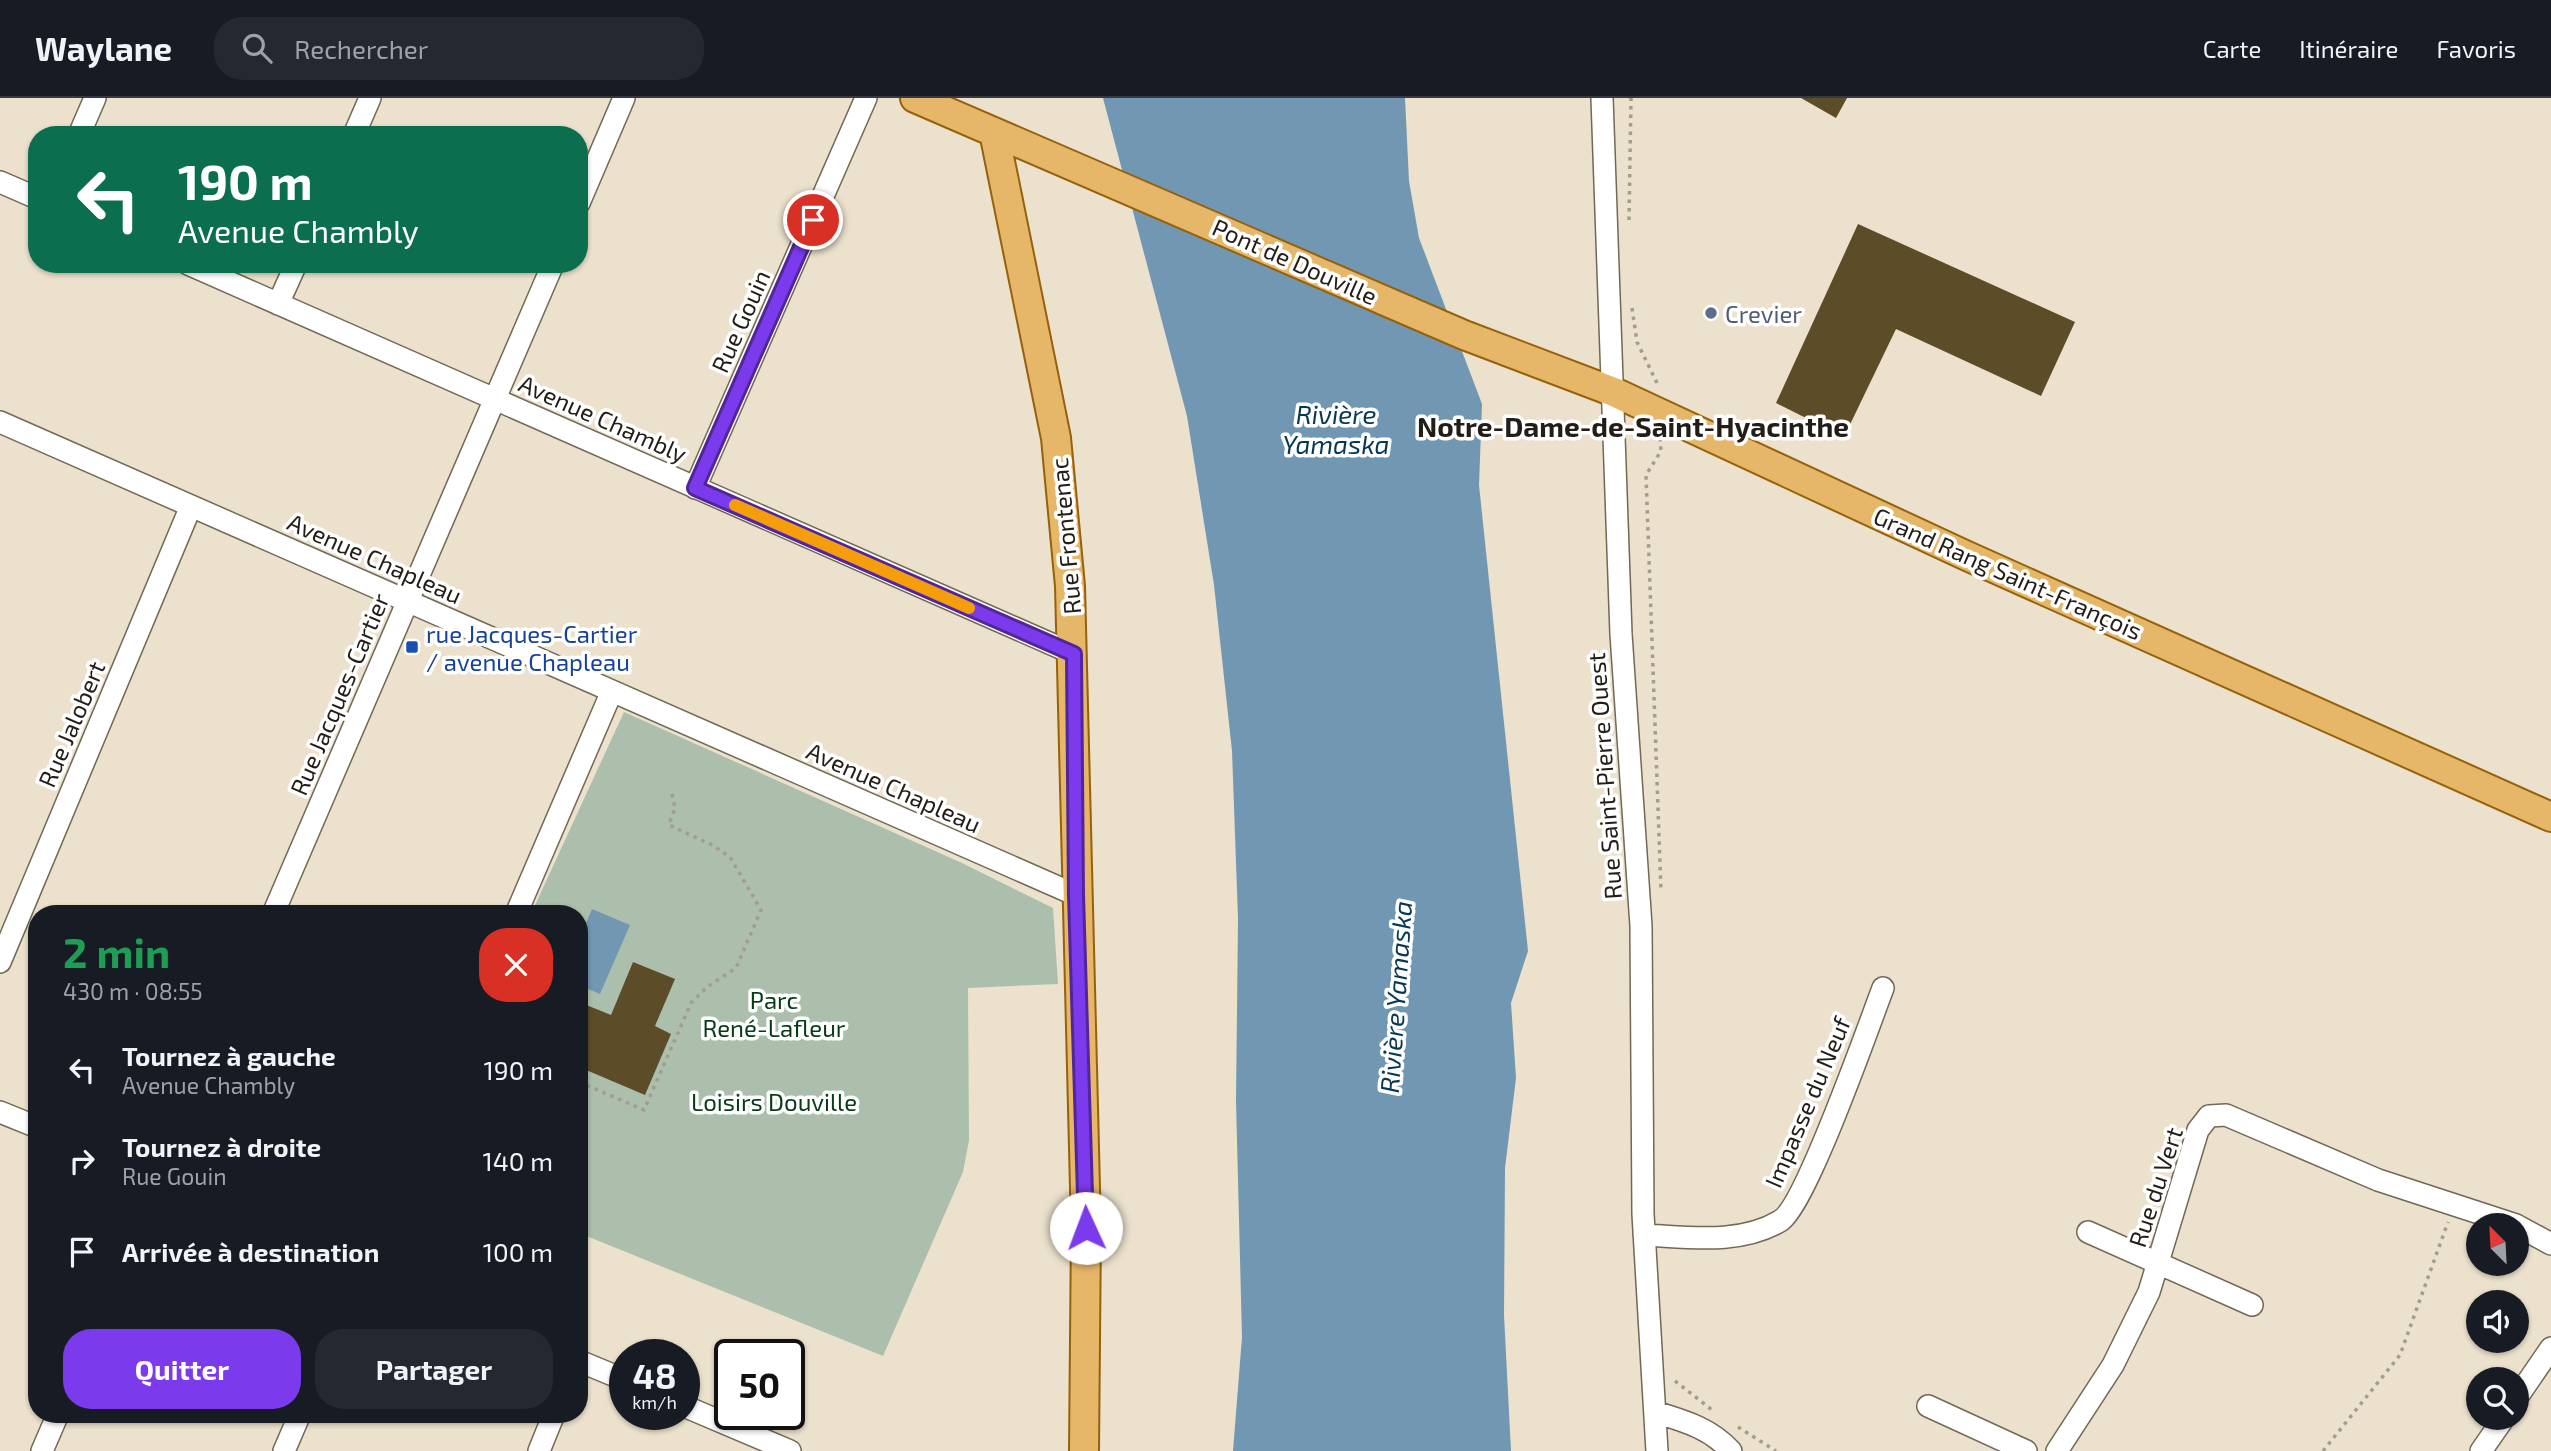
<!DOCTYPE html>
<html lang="fr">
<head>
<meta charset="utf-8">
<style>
	:root { --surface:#171b24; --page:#242831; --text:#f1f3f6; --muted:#9ea1a6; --line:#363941; --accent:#7c3aed }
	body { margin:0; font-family:"Exo 2",sans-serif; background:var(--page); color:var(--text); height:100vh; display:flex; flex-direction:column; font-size:26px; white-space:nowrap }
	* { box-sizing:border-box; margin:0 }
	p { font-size:23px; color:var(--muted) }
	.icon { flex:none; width:38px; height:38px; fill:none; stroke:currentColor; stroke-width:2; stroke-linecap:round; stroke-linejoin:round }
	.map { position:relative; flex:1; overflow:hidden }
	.sheet { position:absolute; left:28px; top:807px; width:560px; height:518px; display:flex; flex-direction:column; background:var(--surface); border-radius:28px; box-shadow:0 2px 5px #0004 }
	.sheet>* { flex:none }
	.hud { position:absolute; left:28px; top:28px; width:560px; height:147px; border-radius:28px; box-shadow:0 2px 5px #0004; background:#0b6e4f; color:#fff; overflow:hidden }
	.needle { width:46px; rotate:336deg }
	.fabs { position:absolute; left:2466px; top:1115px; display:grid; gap:14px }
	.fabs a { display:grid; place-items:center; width:63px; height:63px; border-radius:50%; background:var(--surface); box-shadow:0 2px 5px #0004; font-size:35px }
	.speed { position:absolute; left:609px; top:1241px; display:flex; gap:14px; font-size:35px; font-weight:700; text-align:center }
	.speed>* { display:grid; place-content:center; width:91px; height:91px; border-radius:50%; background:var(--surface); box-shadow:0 2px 5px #0004; line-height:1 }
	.speed small { font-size:18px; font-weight:400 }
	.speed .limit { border:4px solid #111; border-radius:10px; background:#fff; color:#111 }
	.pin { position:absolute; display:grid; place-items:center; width:60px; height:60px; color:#fff; margin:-30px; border:4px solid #fff; border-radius:50%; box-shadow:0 2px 7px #0007 }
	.me { position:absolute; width:77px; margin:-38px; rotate:358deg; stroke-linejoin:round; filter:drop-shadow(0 0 5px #0008) }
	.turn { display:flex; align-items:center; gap:24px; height:147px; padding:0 35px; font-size:32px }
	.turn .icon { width:91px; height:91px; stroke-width:2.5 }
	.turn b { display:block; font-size:49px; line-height:60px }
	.round { display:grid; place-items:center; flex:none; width:74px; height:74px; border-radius:28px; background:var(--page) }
	.overview { display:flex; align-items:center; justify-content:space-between; height:119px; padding:0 35px }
	h1 { font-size:42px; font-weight:700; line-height:52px; color:#1e9e55 }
	.button { display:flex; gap:14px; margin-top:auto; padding:14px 35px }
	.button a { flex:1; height:80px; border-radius:28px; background:var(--accent); color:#fff; font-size:28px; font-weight:700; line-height:80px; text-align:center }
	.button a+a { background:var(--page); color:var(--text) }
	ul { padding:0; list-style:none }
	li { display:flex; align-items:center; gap:21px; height:91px; padding:0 35px }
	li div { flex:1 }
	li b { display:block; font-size:26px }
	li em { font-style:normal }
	header { display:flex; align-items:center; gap:42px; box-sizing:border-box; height:98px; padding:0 35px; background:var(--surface); border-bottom:2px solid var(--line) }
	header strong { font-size:33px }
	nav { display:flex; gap:38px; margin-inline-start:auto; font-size:24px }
	.search { width:490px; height:63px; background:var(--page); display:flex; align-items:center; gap:18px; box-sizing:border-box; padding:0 24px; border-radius:28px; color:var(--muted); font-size:26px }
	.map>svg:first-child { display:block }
	.green { fill:#abbfac }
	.water { fill:#7297b2 }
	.building { fill:#5d4c28 }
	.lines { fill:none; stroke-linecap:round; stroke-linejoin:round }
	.minor-casing { stroke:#716855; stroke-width:24 }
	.major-casing { stroke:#96610b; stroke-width:32 }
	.path { stroke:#a49c8c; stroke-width:3.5; stroke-dasharray:3.5 5; stroke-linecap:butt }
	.minor { stroke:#fff; stroke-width:21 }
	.major { stroke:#e6b669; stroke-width:28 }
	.route-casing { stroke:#51269a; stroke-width:18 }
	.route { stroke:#7c3aed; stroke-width:12 }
	.slow { stroke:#f59e0b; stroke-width:12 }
	.service-dot { fill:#5c6f8a; stroke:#fff; stroke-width:2.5 }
	.transit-dot { fill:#1a4fb4; stroke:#fff; stroke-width:2.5 }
	.labels { text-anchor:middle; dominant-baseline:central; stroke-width:7; stroke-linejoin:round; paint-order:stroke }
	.street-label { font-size:24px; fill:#221e17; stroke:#fff }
	.service-label { font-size:24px; fill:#4e5e75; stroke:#fff; text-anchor:start }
	.transit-label { font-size:24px; fill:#164399; stroke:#fff; text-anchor:start }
	.park-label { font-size:24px; fill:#083c14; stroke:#fff }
	.water-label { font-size:26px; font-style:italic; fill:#063854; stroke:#fff }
	.quarter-label { font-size:28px; font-weight:bold; fill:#221e17; stroke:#fff }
</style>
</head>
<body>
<header>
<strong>Waylane</strong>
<div class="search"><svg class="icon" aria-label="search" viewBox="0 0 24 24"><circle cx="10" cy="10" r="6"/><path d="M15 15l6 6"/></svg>Rechercher</div>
<nav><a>Carte</a><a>Itinéraire</a><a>Favoris</a></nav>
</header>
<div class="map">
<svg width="2551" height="1353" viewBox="0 0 2551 1353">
	<rect width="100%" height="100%" fill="#ebe1cc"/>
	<path class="green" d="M624,614L962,765L1053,810L1058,886L968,890L969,1042L963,1074L883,1258L579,1135V816H531Z"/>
	<path class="water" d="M1103,0H1405L1409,83L1419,140L1482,306L1479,387L1528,853L1511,905L1516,980L1505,1070L1504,1217L1511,1353H1233L1242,1239L1236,1003L1238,820L1232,653L1214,487L1187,318Z
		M592,811L630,827L600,896L579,887V842Z"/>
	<path class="building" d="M1801,0H1847L1836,20Z
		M1858,126L2075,224L2041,298L1896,231L1844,339L1776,305Z
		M633,864L675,881L655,928L671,936L645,997L579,969V904L611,917Z"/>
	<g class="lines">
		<defs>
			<path id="minor" d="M1602,0L1621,536L1641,828L1643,1116L1657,1353
				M79,37L95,0
				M354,37L370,0
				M0,84L37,100
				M579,105L624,0
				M188,166L1074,556
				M278,206L296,166
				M0,324L1076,797
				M695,390L866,0
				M273,816L553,166
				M516,816L612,593
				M0,864L191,408
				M0,1014L37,1029
				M2516,1127L2551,1146
				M2088,1134L2252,1207
				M1644,1137C1689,1139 1740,1147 1780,1123C1805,1109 1869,927 1883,890
				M579,1263L625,1282
				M2516,1301L2551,1250
				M684,1308L790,1353
				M1928,1308L2026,1353
				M1655,1314C1684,1323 1710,1330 1731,1353
				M42,1353L58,1316
				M284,1353L300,1316
				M539,1353L554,1316
				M2057,1353L2113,1267L2149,1194L2198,1032L2209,1018L2226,1017L2378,1082L2516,1127
				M2481,1353L2504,1320"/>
			<path id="major" d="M915,0L1464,237L1614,294L1967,458L2551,719
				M994,34L1056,340L1070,488L1086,1130L1084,1353"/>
		</defs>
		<use href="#minor" class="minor-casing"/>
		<use href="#major" class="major-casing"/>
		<path class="path" d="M1629,122L1631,0
			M1632,210L1637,244L1658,287
			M1660,340L1661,353L1646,377L1661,793
			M579,984L644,1012L691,905L707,889L736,870L761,812L730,759L712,747L669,727L675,710L671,691
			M1675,1283L1712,1312
			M1738,1329L1776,1353
			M2323,1353L2400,1257L2448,1124"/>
		<use href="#minor" class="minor"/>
		<use href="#major" class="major"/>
	</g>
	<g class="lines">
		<defs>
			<path id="route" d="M813,122L695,390L1074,556L1076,797L1086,1130"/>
		</defs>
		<use href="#route" class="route-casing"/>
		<use href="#route" class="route"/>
		<path class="slow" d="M735,407L969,510"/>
	</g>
	<circle class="service-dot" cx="1711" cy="215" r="7"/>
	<rect class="transit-dot" x="405" y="542" width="14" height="14" rx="3.5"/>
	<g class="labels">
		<g class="street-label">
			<text transform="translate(1295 163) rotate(24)">Pont de Douville</text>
			<text transform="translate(740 223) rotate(-66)">Rue Gouin</text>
			<text transform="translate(603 320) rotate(24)">Avenue Chambly</text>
			<text transform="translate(1065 438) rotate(-95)">Rue Frontenac</text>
			<text transform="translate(375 460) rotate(24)">Avenue Chapleau</text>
			<text transform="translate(2008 475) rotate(24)">Grand Rang Saint-François</text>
			<text transform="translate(339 596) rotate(-67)">Rue Jacques-Cartier</text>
			<text transform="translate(71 626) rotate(-67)">Rue Jalobert</text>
			<text transform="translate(1604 678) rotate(-94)">Rue Saint-Pierre Ouest</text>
			<text transform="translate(894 689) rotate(24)">Avenue Chapleau</text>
			<text transform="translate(1807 1004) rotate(-67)">Impasse du Neuf</text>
			<text transform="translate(2155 1089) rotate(-72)">Rue du Vert</text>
		</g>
		<g class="service-label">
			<text x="1725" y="215">Crevier</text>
		</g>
		<g class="transit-label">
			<text x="426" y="535">rue Jacques-Cartier<tspan x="426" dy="28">/ avenue Chapleau</tspan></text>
		</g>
		<g class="park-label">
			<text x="774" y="901">Parc<tspan x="774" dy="28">René-Lafleur</tspan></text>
			<text x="774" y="1003">Loisirs Douville</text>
		</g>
		<g class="water-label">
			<text x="1336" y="315">Rivière<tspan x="1336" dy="30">Yamaska</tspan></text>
			<text transform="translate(1395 899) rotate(-86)">Rivière Yamaska</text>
		</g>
		<g class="quarter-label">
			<text x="1633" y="328">Notre-Dame-de-Saint-Hyacinthe</text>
		</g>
	</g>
</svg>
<div class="fabs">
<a><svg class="needle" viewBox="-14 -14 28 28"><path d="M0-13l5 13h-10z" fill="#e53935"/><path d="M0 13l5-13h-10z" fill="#9ea1a6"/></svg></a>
<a><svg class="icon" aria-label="sound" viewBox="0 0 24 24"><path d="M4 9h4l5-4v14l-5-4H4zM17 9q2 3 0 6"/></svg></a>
<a><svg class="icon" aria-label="search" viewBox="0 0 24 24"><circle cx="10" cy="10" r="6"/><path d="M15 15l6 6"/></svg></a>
</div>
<div class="speed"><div>48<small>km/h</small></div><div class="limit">50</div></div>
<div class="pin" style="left:813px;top:122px;background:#d93025"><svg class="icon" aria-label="arrive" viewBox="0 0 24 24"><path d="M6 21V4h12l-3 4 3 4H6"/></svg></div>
<svg class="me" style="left:1086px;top:1130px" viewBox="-20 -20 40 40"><circle r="19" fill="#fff"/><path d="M0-13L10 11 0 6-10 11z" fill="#7c3aed"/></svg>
<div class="hud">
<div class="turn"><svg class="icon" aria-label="left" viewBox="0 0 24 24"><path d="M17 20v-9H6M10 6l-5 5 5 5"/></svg><div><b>190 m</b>Avenue Chambly</div></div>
</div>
<section class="sheet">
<div class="overview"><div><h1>2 min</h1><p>430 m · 08:55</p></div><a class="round" style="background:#d93025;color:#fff"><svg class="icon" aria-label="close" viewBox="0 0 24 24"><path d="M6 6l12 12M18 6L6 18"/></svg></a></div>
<ul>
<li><svg class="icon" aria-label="left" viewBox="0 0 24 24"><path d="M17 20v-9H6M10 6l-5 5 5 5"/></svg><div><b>Tournez à gauche</b><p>Avenue Chambly</p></div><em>190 m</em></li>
<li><svg class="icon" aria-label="right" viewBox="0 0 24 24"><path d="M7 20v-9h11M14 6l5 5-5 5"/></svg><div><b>Tournez à droite</b><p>Rue Gouin</p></div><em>140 m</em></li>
<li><svg class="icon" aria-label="arrive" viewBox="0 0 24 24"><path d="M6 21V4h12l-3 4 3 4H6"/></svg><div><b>Arrivée à destination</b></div><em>100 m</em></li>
</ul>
<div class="button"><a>Quitter</a><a>Partager</a></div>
</section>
</div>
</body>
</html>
